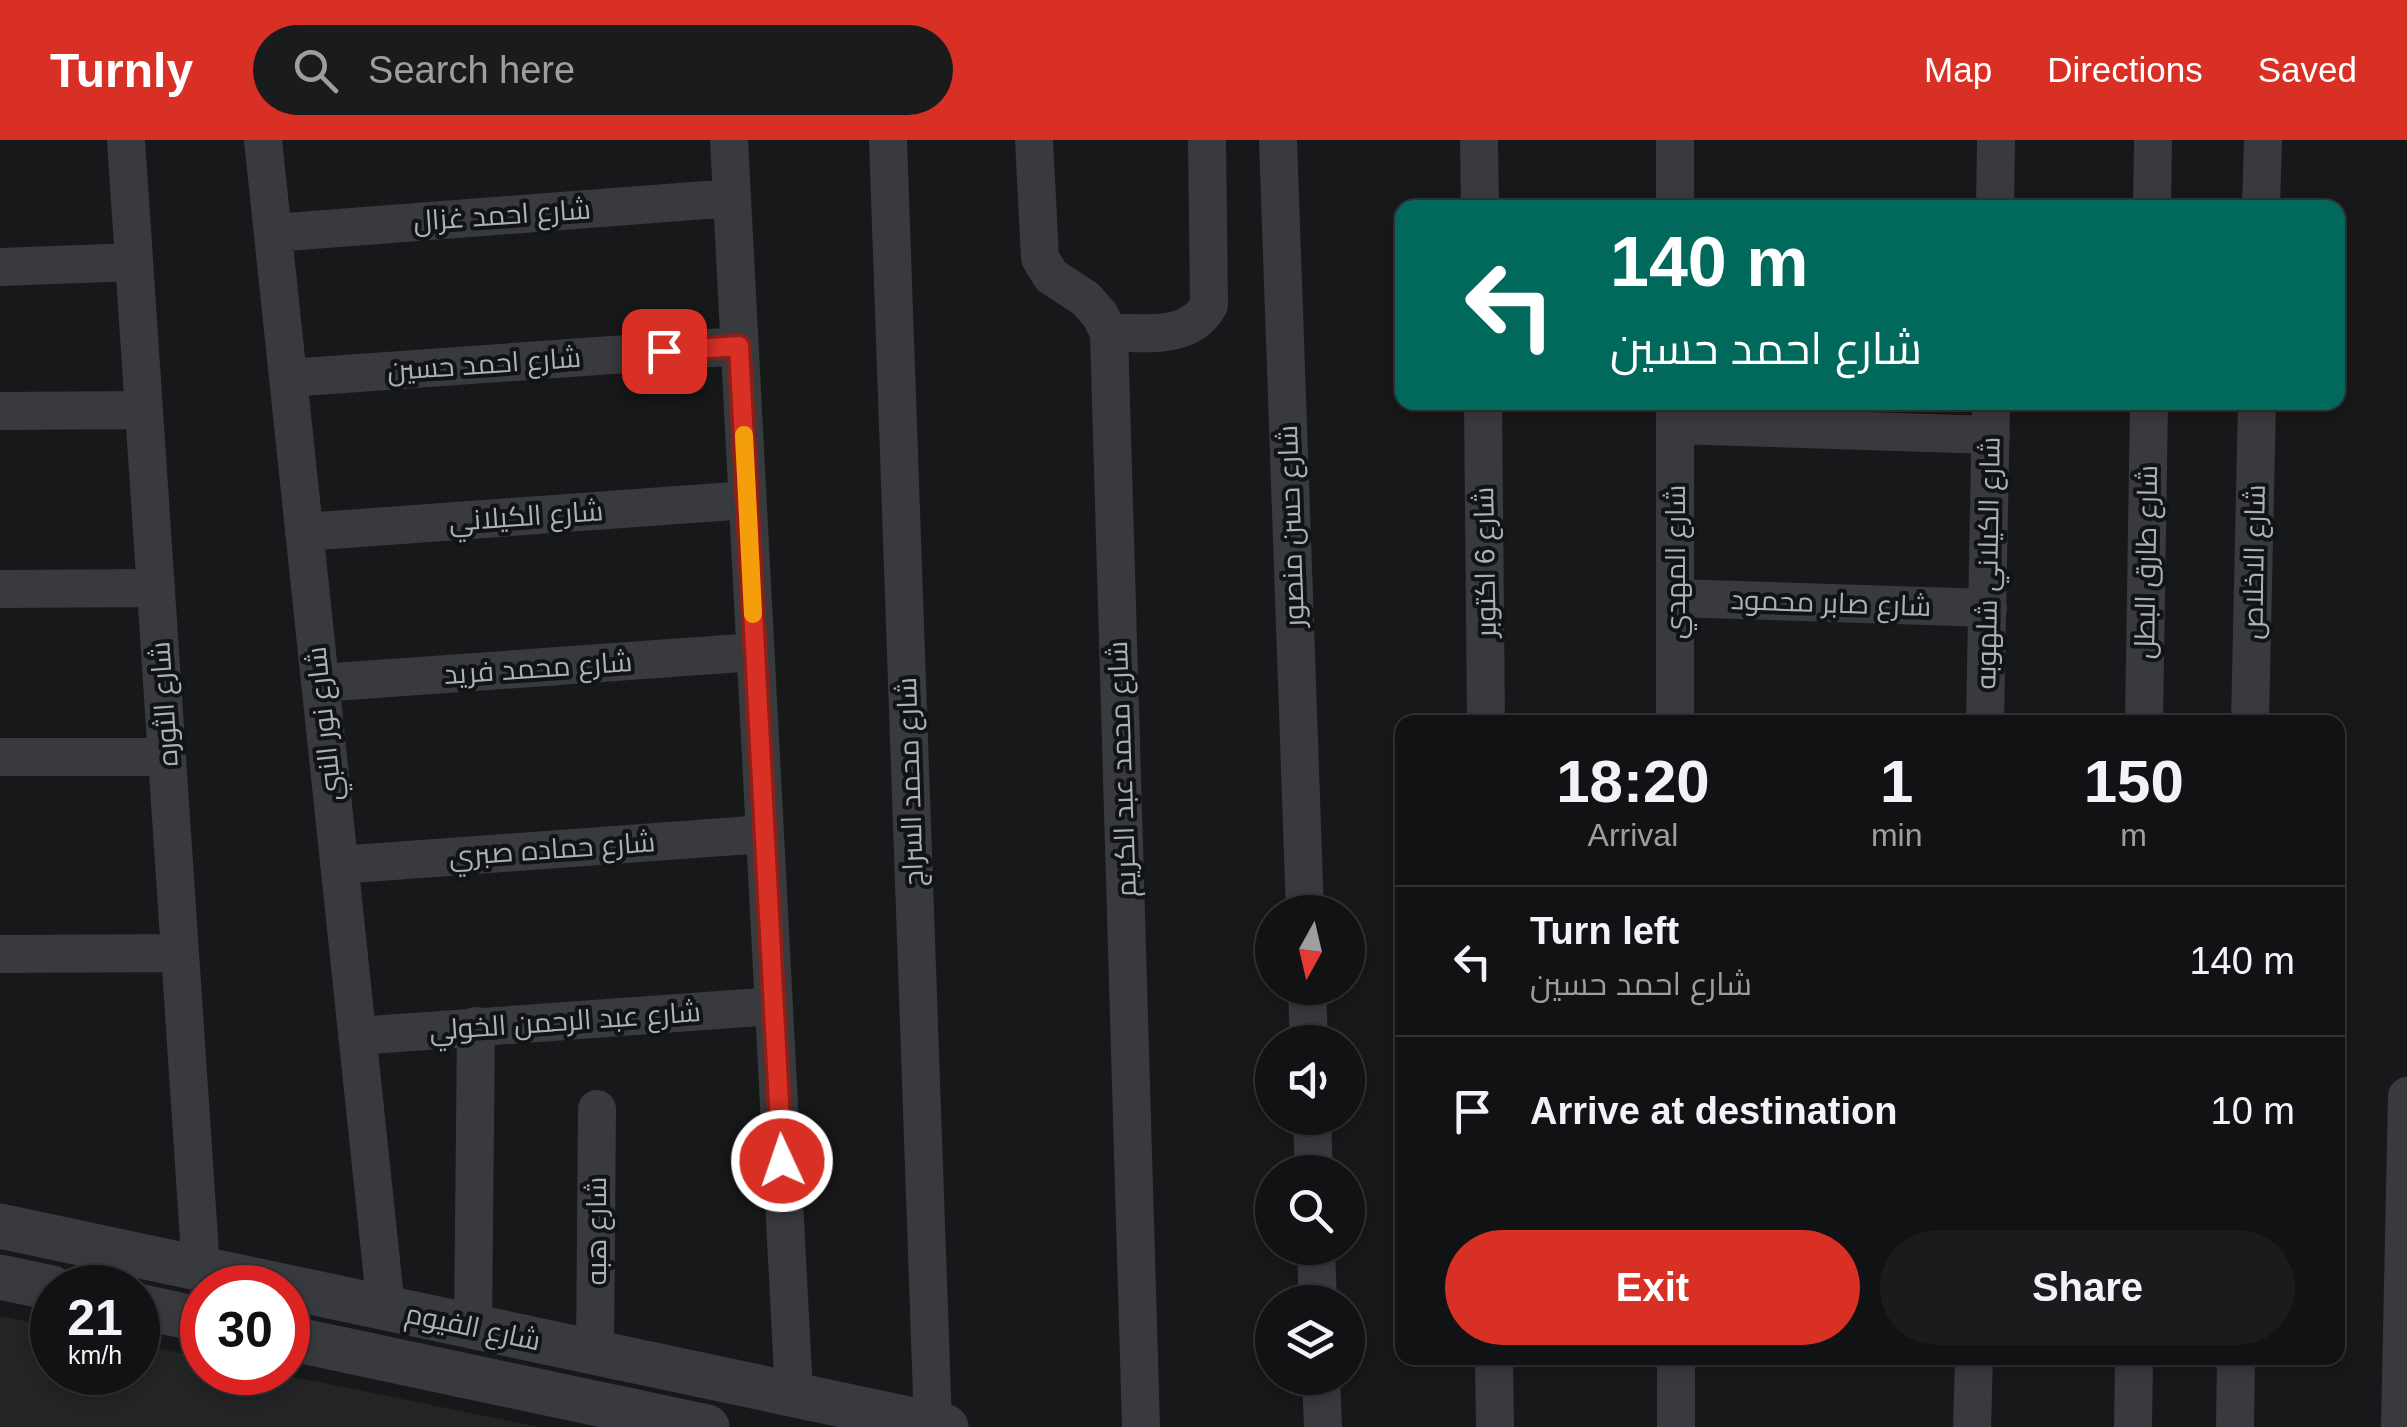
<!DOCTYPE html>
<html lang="en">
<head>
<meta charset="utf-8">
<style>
	:root { --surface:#111213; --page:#1a1b1c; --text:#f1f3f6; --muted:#9c9ea0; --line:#303233; --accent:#d93025 }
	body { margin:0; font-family:Helvetica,Cairo,sans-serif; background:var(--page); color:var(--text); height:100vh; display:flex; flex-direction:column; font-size:38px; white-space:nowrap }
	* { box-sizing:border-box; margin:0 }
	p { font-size:32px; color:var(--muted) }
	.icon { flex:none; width:55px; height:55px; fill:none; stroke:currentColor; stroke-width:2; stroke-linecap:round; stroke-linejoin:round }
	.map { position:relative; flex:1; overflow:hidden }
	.details { position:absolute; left:1395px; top:575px; width:950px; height:650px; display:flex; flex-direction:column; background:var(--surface); border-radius:20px; box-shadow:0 5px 15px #0003,0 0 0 2px var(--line) }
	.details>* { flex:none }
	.guide { position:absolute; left:1395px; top:60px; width:950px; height:210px; border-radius:20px; box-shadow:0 5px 15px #0003,0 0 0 2px var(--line); background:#00695c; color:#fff; overflow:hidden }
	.needle { width:65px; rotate:188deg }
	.controls { position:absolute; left:1255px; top:755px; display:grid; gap:20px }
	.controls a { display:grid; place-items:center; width:110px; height:110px; border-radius:50%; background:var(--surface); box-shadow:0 5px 15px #0003,0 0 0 2px var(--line); font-size:50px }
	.speed { position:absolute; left:30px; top:1125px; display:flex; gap:20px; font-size:50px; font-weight:700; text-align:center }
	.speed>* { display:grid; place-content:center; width:130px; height:130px; border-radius:50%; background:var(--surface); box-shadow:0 5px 15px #0003,0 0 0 2px var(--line); line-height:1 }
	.speed small { font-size:25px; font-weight:400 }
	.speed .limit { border:15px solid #d22; background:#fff; color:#111 }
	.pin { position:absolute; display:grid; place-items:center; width:85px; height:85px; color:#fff; margin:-42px; border-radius:20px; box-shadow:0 5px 15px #0006 }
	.me { position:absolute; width:110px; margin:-55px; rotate:357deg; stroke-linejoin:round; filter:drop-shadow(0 0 8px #0008) }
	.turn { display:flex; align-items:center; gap:35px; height:210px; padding:0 50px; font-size:45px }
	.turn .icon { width:130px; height:130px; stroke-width:2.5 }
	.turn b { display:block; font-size:70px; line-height:85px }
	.eta { display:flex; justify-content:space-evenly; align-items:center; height:170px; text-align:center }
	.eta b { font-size:60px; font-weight:700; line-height:70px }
	.cta { display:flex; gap:20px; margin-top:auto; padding:20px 50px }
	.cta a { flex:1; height:115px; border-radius:60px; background:var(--accent); color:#fff; font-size:40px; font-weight:700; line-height:115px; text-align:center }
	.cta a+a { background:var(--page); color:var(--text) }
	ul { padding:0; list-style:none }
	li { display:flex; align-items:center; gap:30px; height:150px; padding:0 50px; border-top:2px solid var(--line) }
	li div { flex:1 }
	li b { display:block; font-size:38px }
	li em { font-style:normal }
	header { display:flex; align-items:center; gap:60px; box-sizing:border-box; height:140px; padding:0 50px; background:var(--accent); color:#fff }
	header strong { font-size:48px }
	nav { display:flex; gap:55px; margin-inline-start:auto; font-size:35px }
	.search { width:700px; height:90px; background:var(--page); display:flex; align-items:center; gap:25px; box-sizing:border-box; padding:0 35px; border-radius:55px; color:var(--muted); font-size:38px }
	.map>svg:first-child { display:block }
	.built { fill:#232426 }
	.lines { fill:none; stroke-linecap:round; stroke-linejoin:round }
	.minor { stroke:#383a3e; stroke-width:38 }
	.tertiary { stroke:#383a3e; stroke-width:45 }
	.route-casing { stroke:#8d1f18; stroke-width:25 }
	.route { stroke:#d93025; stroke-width:18 }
	.slow { stroke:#f59e0b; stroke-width:18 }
	.labels { text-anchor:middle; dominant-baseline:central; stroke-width:8; stroke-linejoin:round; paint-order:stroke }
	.street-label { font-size:28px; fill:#aab1b8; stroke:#121314 }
</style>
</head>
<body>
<header>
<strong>Turnly</strong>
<div class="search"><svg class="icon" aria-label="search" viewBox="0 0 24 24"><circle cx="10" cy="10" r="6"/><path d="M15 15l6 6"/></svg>Search here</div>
<nav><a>Map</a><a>Directions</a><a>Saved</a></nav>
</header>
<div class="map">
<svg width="2407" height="1287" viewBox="0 0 2407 1287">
	<rect width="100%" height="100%" fill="#171819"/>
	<path class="built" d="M0,1176L52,1187V1232H138V1204L202,1218V1232L274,1233L540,1287H0Z"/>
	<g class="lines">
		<path class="minor" d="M126,0L201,1129
			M263,0L386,1168
			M729,0L794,1254
			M888,0L933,1284
			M1034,0L1040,118L1051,136L1086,159L1100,175L1109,193L1141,1287
			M1278,0L1305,772
			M1479,0L1480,68
			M1675,68V0
			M1995,68L1996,0
			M2152,68L2153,0
			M2261,68L2263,0
			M273,93L732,58
			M0,127L134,122
			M1109,193C1145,192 1190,201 1209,165L1207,0
			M288,238L739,206
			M1483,262L1486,582
			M1675,262V582
			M0,271L144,270
			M1675,285L1991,295
			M304,392L747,360
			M0,449L156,448
			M1675,458L1988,468
			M320,543L755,512
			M1985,582L1991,262
			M2144,582L2149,262
			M2250,582L2257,262
			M0,617H167
			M339,725L765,694
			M0,814L180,813
			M1307,848L1309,902
			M357,896L774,866
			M1312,978L1314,1032
			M1316,1108L1318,1162
			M473,1187L476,886
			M595,1212L597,969
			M1494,1218L1495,1287
			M1676,1218V1287
			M1321,1238L1323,1287
			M1972,1287L1974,1218
			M2133,1287L2134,1218
			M2235,1287L2236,1218
			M2400,1287L2407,956"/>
		<path class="tertiary" d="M0,1086L946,1287
			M0,1137L52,1148
			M138,1166L202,1180
			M288,1198L707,1287"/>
	</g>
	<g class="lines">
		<defs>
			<path id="route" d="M664,211L739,206L782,1021"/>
		</defs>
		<use href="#route" class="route-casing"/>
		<use href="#route" class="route"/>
		<path class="slow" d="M744,295L753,474"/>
	</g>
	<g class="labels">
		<g class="street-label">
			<text transform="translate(502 75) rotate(-4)">شارع احمد غزال</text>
			<text transform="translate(484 224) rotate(-4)">شارع احمد حسين</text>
			<text transform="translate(526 376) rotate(-4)">شارع الكيلاني</text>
			<text transform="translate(1291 386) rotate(-92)">شارع حسن منصور</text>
			<text transform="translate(1485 422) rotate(-91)">شارع 6 اكتوبر</text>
			<text transform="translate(1675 422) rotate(-90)">شارع المهدي</text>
			<text transform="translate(2146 422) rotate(-89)">شارع طارق البطل</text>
			<text transform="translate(2254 422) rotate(-89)">شارع الاخلاص</text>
			<text transform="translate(1988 423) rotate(-89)">شارع الكيلاني شلهوبه</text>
			<text transform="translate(1831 463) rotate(2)">شارع صابر محمود</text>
			<text transform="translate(538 528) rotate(-4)">شارع محمد فريد</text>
			<text transform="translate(164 564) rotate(-94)">شارع الثوره</text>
			<text transform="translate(324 584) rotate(-96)">شارع نور النبي</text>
			<text transform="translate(1122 629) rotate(-92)">شارع محمد عبد الكريم</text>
			<text transform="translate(910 642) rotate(-92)">شارع محمد السراج</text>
			<text transform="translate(552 709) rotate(-4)">شارع حماده صبري</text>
			<text transform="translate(565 881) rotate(-4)">شارع عبد الرحمن الخولي</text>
			<text transform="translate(596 1091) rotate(-90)">شارع هبه</text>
			<text transform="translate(473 1187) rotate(12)">شارع الفيوم</text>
		</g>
	</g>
</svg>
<div class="controls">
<a><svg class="needle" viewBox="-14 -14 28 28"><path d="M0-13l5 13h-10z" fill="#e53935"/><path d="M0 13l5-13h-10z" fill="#9c9ea0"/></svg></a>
<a><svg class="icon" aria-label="sound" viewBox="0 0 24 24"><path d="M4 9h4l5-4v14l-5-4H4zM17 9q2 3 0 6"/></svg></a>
<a><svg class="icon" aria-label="search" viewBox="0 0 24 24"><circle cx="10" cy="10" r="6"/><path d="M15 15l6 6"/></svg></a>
<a><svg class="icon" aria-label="layers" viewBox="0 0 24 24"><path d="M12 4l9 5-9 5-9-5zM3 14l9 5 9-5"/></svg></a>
</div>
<div class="speed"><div>21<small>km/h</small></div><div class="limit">30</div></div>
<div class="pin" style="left:664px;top:211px;background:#d93025"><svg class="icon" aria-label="arrive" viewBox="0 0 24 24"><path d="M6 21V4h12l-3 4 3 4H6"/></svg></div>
<svg class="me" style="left:782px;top:1021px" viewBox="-20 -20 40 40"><circle r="17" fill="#d93025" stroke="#fff" stroke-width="3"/><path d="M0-11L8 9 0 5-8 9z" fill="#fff"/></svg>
<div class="guide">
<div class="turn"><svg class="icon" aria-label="left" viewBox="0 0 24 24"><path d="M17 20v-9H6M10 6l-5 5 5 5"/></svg><div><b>140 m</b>شارع احمد حسين</div></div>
</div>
<section class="details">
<div class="eta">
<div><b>18:20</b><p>Arrival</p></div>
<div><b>1</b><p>min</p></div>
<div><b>150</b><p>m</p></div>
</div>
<ul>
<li><svg class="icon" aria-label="left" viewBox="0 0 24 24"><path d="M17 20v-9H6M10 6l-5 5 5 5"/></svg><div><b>Turn left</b><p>شارع احمد حسين</p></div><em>140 m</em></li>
<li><svg class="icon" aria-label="arrive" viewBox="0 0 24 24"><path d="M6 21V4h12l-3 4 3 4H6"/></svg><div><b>Arrive at destination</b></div><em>10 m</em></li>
</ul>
<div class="cta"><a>Exit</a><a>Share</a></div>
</section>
</div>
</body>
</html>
